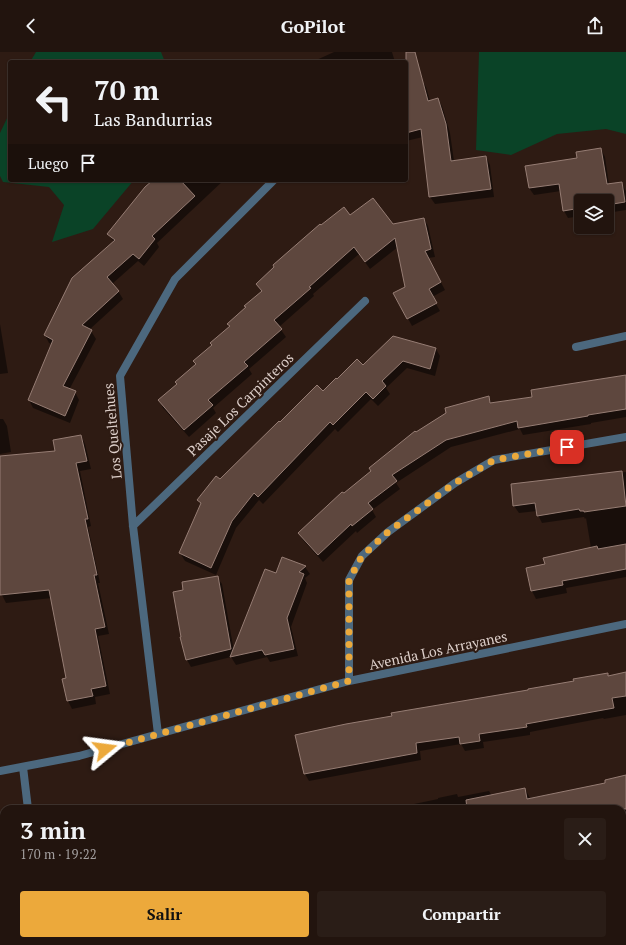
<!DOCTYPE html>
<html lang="es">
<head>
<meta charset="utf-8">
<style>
	:root { --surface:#22140e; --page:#2a1d17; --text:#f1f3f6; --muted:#a29e9e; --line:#3f332e; --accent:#eca93b }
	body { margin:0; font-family:"PT Serif",serif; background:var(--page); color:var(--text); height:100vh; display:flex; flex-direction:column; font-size:15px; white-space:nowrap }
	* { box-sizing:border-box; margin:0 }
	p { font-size:13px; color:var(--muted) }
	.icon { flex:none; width:22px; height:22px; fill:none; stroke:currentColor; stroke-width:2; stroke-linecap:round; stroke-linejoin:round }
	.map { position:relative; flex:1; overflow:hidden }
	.panel { position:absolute; left:0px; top:753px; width:626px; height:140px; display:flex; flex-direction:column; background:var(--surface); border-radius:12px 12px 0 0; box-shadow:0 1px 3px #0004,0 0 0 1px var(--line) }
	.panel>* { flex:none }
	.top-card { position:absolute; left:8px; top:8px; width:400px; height:122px; border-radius:4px; box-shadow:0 1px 3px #0004,0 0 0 1px var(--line); background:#22140e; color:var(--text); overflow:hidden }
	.tools { position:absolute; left:574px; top:142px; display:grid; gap:8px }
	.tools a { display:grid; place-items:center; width:40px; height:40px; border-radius:4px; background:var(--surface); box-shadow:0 1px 3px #0004,0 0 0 1px var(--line); font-size:20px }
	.pin { position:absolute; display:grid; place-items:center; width:34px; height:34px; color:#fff; margin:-17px; border-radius:8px; box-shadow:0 2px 6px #0006 }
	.me { position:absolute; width:44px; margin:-22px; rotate:74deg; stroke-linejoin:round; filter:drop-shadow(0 0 3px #0008) }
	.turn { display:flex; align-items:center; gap:14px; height:84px; padding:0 20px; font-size:18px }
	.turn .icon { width:52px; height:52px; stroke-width:2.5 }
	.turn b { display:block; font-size:28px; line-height:34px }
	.then { display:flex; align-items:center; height:38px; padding:0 20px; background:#0003; gap:8px; font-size:15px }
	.round { display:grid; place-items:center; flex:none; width:42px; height:42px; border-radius:4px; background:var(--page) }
	.summary { display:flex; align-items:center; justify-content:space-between; height:68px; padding:0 20px }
	h1 { font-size:24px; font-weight:600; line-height:30px }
	.button { display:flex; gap:8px; margin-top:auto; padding:8px 20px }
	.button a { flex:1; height:46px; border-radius:4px; background:var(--accent); color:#111; font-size:16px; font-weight:600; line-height:46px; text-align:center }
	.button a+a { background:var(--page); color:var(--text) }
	header { display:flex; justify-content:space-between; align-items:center; height:52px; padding:0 20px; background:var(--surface); font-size:18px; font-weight:600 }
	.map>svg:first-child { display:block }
	.green { fill:#0a4327 }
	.shadow { fill:#0007 }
	.building { fill:#5e473e; stroke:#967d74 }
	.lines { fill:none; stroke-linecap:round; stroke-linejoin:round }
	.minor { stroke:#4c687e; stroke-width:8 }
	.route { stroke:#eca93b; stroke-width:7; stroke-dasharray:0 12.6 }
	.labels { text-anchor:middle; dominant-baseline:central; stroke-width:4; stroke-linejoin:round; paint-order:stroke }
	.street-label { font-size:14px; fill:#ddcfca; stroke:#2e1b13 }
</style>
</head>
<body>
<header><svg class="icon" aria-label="back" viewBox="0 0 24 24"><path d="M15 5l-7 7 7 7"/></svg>GoPilot<svg class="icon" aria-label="share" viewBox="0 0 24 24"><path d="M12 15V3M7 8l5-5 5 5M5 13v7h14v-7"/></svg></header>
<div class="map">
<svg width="626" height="893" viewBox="0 0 626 893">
	<rect width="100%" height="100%" fill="#2e1b13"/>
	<path class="green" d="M36,0H161L165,10H30Z
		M479,0H626V82L606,77L557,82L511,103L476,98Z
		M10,60V128H134L93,177L52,190L64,153L49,135L3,130L0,124V81Z"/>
	<path class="shadow" d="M334,0H392L395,10H312Z
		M421,27L426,35L430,49L438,47L442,54L450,81L454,109L486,105L490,113L494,145L435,152L430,145L423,85L406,89V31Z
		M601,97L605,105L609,133L621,131L626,139V158L607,161V149H581V164L568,166L564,159L561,139L534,143L529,136L578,107Z
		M154,128H224L157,191L159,195L144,214L138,209L112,232L118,239L123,247L89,278L91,279L96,287L69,338L75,340L79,348L70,371L33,356L29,348L52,292L49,291L45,283L114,190L109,182Z
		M350,165L392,173L424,167L428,174L435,205L428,206L445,238L432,245L440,259L412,274L395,242L407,235L398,195L370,217L359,202L313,242L314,244L279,275L286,285L249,317L252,322L213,356L216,361L189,385L163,356L159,348L178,332L196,313L194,309L213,293L230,275L229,272L262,240L257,232Z
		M0,272L8,321L0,322Z
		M436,297L440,304L435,324L407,316L386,336L390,342L378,354L371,347L338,380L335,377L263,452L259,448L236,476L216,523L185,509L180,501L201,453L199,448L280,371L323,340L337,328L363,315Z
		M625,322H626V365L591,371V372L523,383L520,377L451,395L396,431L400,437L372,458L376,465L357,481L356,479L323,510L303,488L299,481L416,382L488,345L492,352L533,346L626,324Z
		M0,367H3L7,374L11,400L0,402Z
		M81,384L85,392L91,417L80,419L91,474L88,475L100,531H98L109,582L98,584L110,642L95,645L96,652L72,657L68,649L63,628L67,627L52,546L6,551L2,543L0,528V405L56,400Z
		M626,420V525L566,536L567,541L536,547L532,539L527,517L546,513L591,496L586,466L585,467L584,465L542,471L538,463L537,459L519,461L514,454L512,433Z
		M283,506L305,515L310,522L305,526L307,531L291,575L298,604L270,610L267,605L236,613L231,605L191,615L187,608L185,539L217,525L222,532L234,599L277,522Z
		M626,621V663L604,667L603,666L530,680V683L483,690L484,696L465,699L461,692L420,699L421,708L309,729L305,722L529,639L607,622L608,624Z
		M626,725V765L622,766V757H390L438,747V746L457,742L458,745L489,739L492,744L525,737L530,746L561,740L562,741L607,732Z
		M386,754L388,757H368Z
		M626,824V867H622V825Z
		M247,889H350L351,893H248Z
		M396,889H432L433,893H397Z
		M497,889H534L535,893H498Z
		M594,889H616L618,893H595Z"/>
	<path class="building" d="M406,0H415L428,49L438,46L446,72L451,109L486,104L491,137L429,145L421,77L406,81Z
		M601,96L607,132L622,130L625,150L607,153V149H581V156L563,159L559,132L529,136L525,114L577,106L576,100Z
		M153,128H180L195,144L152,184L155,187L139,207L133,202L107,225L119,239L82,273L92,278L63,334L76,339L65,364L28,348L53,288L44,283L72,226L115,188L107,182L145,135Z
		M373,146L393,172L424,166L431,197L425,199L441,230L429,237L437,251L407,267L393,241L405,235L395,186L365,210L354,195L309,235L311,236L274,268L282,277L244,310L248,314L208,348L213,353L184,378L158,348L177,332L175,330L196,312L193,309L212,293L210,291L230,274L227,272L246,255L244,254L262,239L256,232L274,215L273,213L320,172L321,173L344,155L350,163Z
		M393,284L436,296L430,317L403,309L382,329L386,334L373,347L366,340L333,373L330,370L258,445L254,441L232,469L211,516L179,501L201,451L197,448L216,424L220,427L279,369L280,370L317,333L323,339L336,326L337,327L357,307L363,313Z
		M626,323V357L588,363V364L518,376L517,369L446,388L392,423L397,429L368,451L373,457L352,474L351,472L318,503L298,481L342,440L344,441L371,419L369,416L415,379L416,380L446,361L445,356L489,344L490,351L532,345L531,338Z
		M81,383L87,409L76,411L88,467H85L97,523H94L105,575L95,577L106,634L91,637L93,644L67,649L62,627L66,626L49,538L0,543V404L55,399L53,388Z
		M622,419L626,454L584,460V459H580L579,457L537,464L535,451L513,454L511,432Z
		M626,492V517L562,529L563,533L531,539L526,516L545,512L543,506L597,494L598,497Z
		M282,505L306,514L299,520L304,522L287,566L294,597L265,603L262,598L230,605L265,517L276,521Z
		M218,524L231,597L186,608L180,585H181L173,540L183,538L182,530Z
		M626,620V644L612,646L614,656L526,672L527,675L479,682L480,689L460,692L459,685L416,691L417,701L304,722L295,683L346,672L392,664L391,661L528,638V637L574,629L573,627L608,621V624Z
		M626,723V757H467L466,748L525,736L527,747L605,731V728Z"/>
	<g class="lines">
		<path class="minor" d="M576,295L626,284
			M133,474L365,249
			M349,629V528L362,504L388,480L455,431L494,408L626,385
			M158,682L133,474L120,324L175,227L274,128
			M23,715L28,757
			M0,719L79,704L349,629L626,572
			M622,781L626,780
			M50,889L51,893
			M369,889L370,893
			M562,889L563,893
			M196,893L197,889"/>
	</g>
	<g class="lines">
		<path class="route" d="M105,697L349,629V528L362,504L388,480L455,431L494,408L567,395"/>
	</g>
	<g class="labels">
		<g class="street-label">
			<text transform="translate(240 352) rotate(-44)">Pasaje Los Carpinteros</text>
			<text transform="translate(112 379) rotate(-95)">Los Queltehues</text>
			<text transform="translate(438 598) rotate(-12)">Avenida Los Arrayanes</text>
		</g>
	</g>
</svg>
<div class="tools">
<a><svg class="icon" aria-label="layers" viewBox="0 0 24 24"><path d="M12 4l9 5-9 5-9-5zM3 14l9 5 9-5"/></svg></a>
</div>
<div class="pin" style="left:567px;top:395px;background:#d93025"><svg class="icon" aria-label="arrive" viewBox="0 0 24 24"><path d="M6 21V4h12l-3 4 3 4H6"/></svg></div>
<svg class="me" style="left:105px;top:697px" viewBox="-20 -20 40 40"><path d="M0-17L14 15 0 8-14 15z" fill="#eca93b" stroke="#fff" stroke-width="4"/></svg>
<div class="top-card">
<div class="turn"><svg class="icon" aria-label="left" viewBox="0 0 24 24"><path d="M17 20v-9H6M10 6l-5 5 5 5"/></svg><div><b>70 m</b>Las Bandurrias</div></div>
<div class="then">Luego<svg class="icon" aria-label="arrive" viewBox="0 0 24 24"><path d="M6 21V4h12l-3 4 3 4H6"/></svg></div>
</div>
<section class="panel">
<div class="summary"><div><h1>3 min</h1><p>170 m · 19:22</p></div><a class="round"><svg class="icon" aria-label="close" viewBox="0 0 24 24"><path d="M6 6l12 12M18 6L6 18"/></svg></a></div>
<div class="button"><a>Salir</a><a>Compartir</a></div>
</section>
</div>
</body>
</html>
